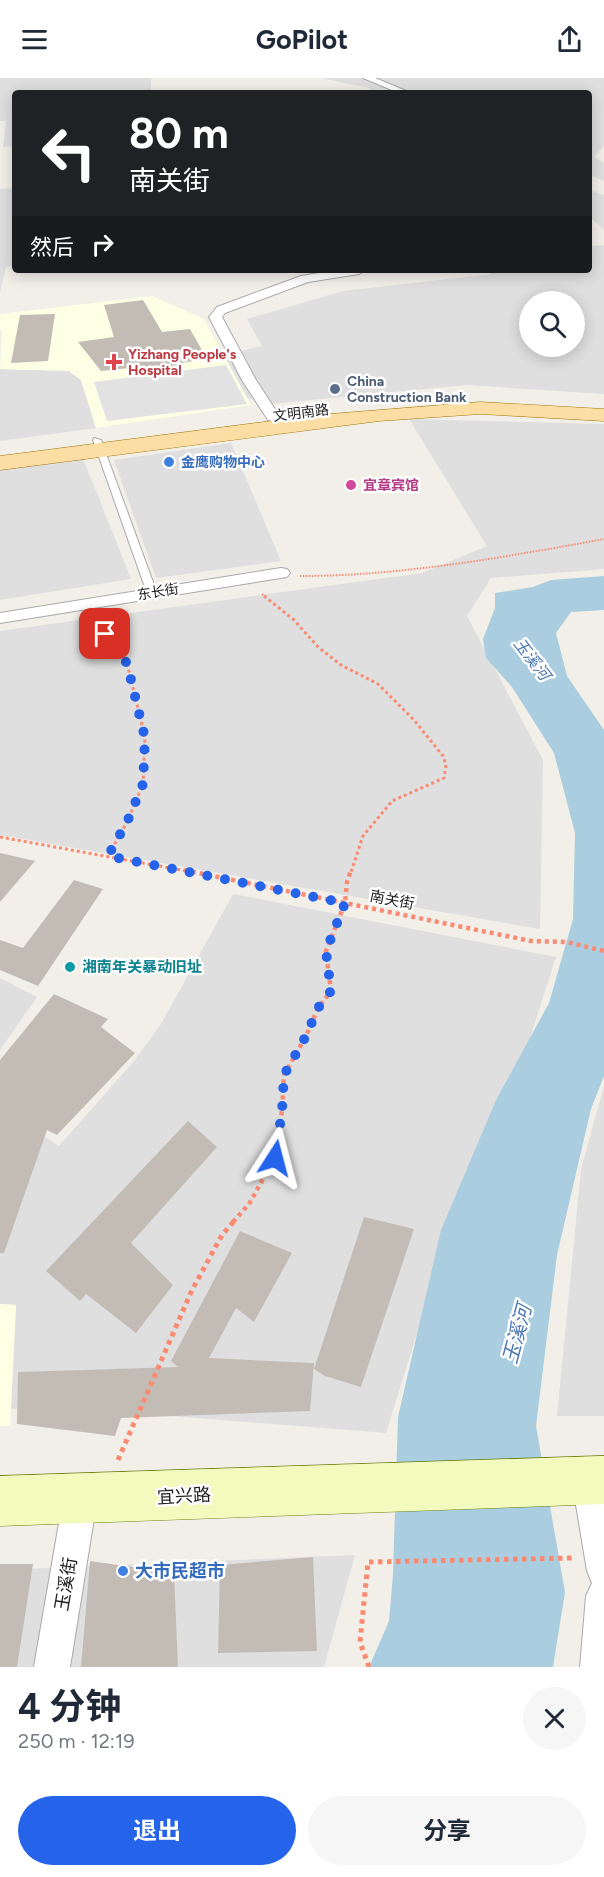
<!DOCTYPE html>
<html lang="zh">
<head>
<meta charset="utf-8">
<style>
	:root { --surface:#fff; --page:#f6f6f7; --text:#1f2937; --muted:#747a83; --accent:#2563eb }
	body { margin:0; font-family:Figtree,"Noto Sans SC",sans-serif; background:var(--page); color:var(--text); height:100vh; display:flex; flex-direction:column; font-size:22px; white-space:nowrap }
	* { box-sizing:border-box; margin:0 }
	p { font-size:20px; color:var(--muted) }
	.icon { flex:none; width:33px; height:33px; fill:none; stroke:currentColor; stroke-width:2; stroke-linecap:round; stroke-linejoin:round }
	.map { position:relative; height:1589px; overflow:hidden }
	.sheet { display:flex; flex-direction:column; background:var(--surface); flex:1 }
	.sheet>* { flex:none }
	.banner { position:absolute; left:12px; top:12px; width:580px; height:183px; border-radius:6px; box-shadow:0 3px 15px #0003; background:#202124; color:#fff; overflow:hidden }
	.controls { position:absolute; left:519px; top:213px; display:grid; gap:12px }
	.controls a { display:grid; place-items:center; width:66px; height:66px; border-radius:50%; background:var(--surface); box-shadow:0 3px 15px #0003; font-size:30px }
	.pin { position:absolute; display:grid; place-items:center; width:51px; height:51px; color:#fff; margin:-26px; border-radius:12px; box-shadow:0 3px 9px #0006 }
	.me { position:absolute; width:66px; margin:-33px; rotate:9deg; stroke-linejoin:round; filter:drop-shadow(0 0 4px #0008) }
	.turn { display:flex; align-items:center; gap:21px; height:126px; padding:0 18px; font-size:27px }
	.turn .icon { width:78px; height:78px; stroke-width:2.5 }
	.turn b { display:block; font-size:42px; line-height:51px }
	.then { display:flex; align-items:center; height:57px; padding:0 18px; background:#0003; gap:12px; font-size:22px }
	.round { display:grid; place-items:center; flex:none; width:63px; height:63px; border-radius:32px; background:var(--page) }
	.summary { display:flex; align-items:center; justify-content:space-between; height:102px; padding:0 18px }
	h1 { font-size:36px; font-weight:700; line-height:45px }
	.cta { display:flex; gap:12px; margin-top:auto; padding:12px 18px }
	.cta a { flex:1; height:69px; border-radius:36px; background:var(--accent); color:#fff; font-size:24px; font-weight:700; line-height:69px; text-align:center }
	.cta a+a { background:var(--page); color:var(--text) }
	header { display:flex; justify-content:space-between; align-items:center; height:78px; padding:0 18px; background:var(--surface); font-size:27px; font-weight:700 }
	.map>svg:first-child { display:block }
	.residential { fill:#e0dfdf; fill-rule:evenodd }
	.education { fill:#fdffe4 }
	.parking { fill:#e2e2e2 }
	.water { fill:#aacedf }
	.building { fill:#c3bcb5 }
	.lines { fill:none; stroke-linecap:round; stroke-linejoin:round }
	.lane-casing { stroke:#a9a9a9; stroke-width:2 }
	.street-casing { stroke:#a9a9a9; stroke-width:2 }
	.secondary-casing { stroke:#667c05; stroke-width:1 }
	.primary-casing { stroke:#9f7700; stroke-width:1 }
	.path-far3 { stroke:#fa8b72; stroke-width:2; stroke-dasharray:1.5 1.5; stroke-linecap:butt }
	.path-far2 { stroke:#fa8b72; stroke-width:3; stroke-dasharray:3 3; stroke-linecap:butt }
	.path-far1 { stroke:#fa8b72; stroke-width:4.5; stroke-dasharray:4 4; stroke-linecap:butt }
	.path { stroke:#fa8b72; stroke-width:5; stroke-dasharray:4.5 4.5; stroke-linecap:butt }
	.lane { fill:#fff; fill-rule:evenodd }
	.street { fill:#fff; fill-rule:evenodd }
	.secondary { fill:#f2fabe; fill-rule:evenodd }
	.primary { fill:#fcdda4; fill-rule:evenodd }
	.route { stroke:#2563eb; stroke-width:10; stroke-dasharray:0 18 }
	.health-dot { fill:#e0444e; stroke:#fff; stroke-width:2 }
	.service-dot { fill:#5c6f8a; stroke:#fff; stroke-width:2 }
	.shop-dot { fill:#3f7fe0; stroke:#fff; stroke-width:2 }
	.hotel-dot { fill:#d1479c; stroke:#fff; stroke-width:2 }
	.culture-dot { fill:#0f9aa8; stroke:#fff; stroke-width:2 }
	.labels { text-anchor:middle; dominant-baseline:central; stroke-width:5; stroke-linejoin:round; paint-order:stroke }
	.far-health-label { font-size:14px; font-weight:bold; fill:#be3a42; stroke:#fff; text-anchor:start }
	.far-service-label { font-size:14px; font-weight:bold; fill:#4e5e75; stroke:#fff; text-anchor:start }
	.far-street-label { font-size:14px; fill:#222; stroke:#fff }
	.far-shop-label { font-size:14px; font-weight:bold; fill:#366cbe; stroke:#fff; text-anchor:start }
	.far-hotel-label { font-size:14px; font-weight:bold; fill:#b23c85; stroke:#fff; text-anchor:start }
	.street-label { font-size:15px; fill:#222; stroke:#fff }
	.culture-label { font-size:15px; font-weight:bold; fill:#0d838f; stroke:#fff; text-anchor:start }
	.water-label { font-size:16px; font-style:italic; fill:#4d78b3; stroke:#fff }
	.near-street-label { font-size:18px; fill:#222; stroke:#fff }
	.near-shop-label { font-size:18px; font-weight:bold; fill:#366cbe; stroke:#fff; text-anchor:start }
	.near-water-label { font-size:20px; font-style:italic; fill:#4d78b3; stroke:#fff }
</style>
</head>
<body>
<header><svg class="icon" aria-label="menu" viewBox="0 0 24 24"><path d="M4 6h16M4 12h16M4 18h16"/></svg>GoPilot<svg class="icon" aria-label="share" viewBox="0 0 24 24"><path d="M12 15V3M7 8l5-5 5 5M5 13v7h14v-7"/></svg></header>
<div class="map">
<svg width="604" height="1589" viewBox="0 0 604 1589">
	<rect width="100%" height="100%" fill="#f2efe9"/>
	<path class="residential" d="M0,0H151V15H15V68L3,69L6,43H0Z
		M321,0H604V68L594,79L604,85V103L590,97V15H373L369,10Z
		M15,110V188L6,189L0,214V111Z
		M590,112L604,117V152L590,139Z
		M604,167V316L467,307L270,326L247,320L224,277L262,268L247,241L343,213L491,196V192H590V168ZM530,224H574V268H530Z
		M0,291L69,293L81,302L96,350L0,363Z
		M409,341L604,346V491L491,500L467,538L543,682L540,851L0,757V553L422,495L487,468Z
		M231,365L281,483L156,500L114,382Z
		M83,380L131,501L0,522V391Z
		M233,816L556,879L510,1023L435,1198L386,1355L58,1329L11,1331L16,1227L0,1226V1030L59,1068L134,983L161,946Z
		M0,900L37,919L0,972Z
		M604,1008V1338H557L581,1091Z
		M355,1477L324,1589H0V1492Z"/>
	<path class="education" d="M152,218L204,241L251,327L96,350L81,302L69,293L0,291L2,253L0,251V236Z
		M0,1226L16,1227L10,1348H0Z"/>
	<path class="parking" d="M226,287L247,326L107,343L94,304Z"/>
	<path class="water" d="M604,498V532L571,534L556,555L567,598L604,652V998L591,1031L557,1177L536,1348L565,1514L553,1589H369L389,1543L393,1496L398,1339L441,1152L496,1022L549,925L573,841L575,755L554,675L512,609L486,580L483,561L495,530V515L533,509L551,502Z"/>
	<path class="building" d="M143,222L162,254L190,251L207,281L181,285L180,292L136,295L130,290L101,293L78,264L114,259L104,227Z
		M55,236L48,283L11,285L20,237Z
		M0,775L35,783L0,824Z
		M74,802L103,811L38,908L0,892V862L23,870Z
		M54,916L108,941L101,949L135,975L57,1057L47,1052L4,1175H0V982Z
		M188,1043L217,1069L131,1165L173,1207L136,1255L86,1216L80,1223L46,1193Z
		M364,1139L414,1151L361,1309L325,1298L314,1291Z
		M240,1153L292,1175L254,1244L236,1230L209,1280L314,1285L310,1333L121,1340L115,1358L17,1346L18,1294L178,1289L171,1283Z
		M313,1479L317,1573L218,1575L220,1487Z
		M90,1483L174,1495L178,1589H81Z
		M0,1486H33L17,1589H0Z"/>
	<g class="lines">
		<defs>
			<path id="lane" d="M94,360L101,362L157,515L155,517L152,518L147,515L93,362Z"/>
			<path id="street" d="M363,0H375L411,15H399Z
				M337,192H365L359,196L308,204L225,235L222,239L256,302L280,339L273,343L268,342L242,302L209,239L217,229L301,198Z
				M281,490L287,491L290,495L287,499L0,545V535Z
				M589,1386L601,1391L604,1399V1589H580L586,1518L592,1505L587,1493L572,1403L577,1391Z
				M80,1405L92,1410L97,1422L70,1589H34L63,1422L68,1410Z"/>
			<path id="secondary" d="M604,1378V1426L0,1448V1398Z"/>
			<path id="primary" d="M480,324L604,331V343L480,336L379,343L0,392V378L318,337Z"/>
		</defs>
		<use href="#lane" class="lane-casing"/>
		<use href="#street" class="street-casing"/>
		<use href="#secondary" class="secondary-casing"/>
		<use href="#primary" class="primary-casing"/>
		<path class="path-far3" d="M300,498C400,498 506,479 604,461
			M262,516L266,519"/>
		<path class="path-far2" d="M264,518L294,542L318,569L341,587L378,606L414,642L443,678L446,687L444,700L392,723L363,758L351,794
			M100,541L111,571L127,585L145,660L143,706L128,742L108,778
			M0,759L192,794"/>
		<path class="path-far1" d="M184,792L531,863L567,864L604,873
			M233,1144L249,1126L275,1080L282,1033L284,997L306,958L318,930L331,913L326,873L345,825L347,804L351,792"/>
		<path class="path" d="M118,1382L192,1212L222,1157L235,1142
			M369,1589L360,1564L368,1484L572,1480"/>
		<use href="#lane" class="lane"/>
		<use href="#street" class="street"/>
		<use href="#secondary" class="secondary"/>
		<use href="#primary" class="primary"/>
	</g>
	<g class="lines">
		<path class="route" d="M105,556L111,571L127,585L145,660L143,706L128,742L108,778L345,825L326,873L331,913L318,930L306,958L284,997L282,1033L275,1080"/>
	</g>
	<path class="health-dot" d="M111 275h6v6h6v6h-6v6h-6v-6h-6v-6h6z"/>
	<circle class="service-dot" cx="335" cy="311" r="6"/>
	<g class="shop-dot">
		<circle cx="169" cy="384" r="6"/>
		<circle cx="123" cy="1493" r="6"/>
	</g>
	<circle class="hotel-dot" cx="351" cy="407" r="6"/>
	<circle class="culture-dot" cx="70" cy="889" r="6"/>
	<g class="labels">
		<g class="far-health-label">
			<text x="128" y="276">Yizhang People's<tspan x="128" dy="16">Hospital</tspan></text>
		</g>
		<g class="far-service-label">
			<text x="347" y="303">China<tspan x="347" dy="16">Construction Bank</tspan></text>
		</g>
		<g class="far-street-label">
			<text transform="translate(301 335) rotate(-7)">文明南路</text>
			<text transform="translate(158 514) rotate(-9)">东长街</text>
		</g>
		<g class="far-shop-label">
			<text x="181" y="384">金鹰购物中心</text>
		</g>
		<g class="far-hotel-label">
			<text x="363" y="407">宜章宾馆</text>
		</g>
		<g class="street-label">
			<text transform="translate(392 822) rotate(11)">南关街</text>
		</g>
		<g class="culture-label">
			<text x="82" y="889">湘南年关暴动旧址</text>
		</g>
		<g class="water-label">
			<text transform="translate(532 581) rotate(52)">玉溪河</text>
		</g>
		<g class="near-street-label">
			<text transform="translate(184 1418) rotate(-3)">宜兴路</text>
			<text transform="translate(66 1506) rotate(-80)">玉溪街</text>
		</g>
		<g class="near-shop-label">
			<text x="135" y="1493">大市民超市</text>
		</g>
		<g class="near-water-label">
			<text transform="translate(517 1256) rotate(-75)">玉溪河</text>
		</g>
	</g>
</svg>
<div class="controls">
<a><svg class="icon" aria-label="search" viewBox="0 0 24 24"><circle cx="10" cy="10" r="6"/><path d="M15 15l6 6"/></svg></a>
</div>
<div class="pin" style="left:105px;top:556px;background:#d93025"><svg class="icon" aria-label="arrive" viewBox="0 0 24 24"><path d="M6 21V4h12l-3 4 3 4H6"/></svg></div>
<svg class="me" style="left:275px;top:1080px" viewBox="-20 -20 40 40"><path d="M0-17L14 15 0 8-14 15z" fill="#2563eb" stroke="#fff" stroke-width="4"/></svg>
<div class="banner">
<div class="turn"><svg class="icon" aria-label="left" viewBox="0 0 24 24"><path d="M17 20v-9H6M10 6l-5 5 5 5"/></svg><div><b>80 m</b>南关街</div></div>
<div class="then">然后<svg class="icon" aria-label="right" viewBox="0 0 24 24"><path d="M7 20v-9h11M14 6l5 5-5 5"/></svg></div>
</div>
</div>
<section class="sheet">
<div class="summary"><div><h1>4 分钟</h1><p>250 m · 12:19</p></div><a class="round"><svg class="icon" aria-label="close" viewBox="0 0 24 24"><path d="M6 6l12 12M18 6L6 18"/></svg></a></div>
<div class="cta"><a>退出</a><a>分享</a></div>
</section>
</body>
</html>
